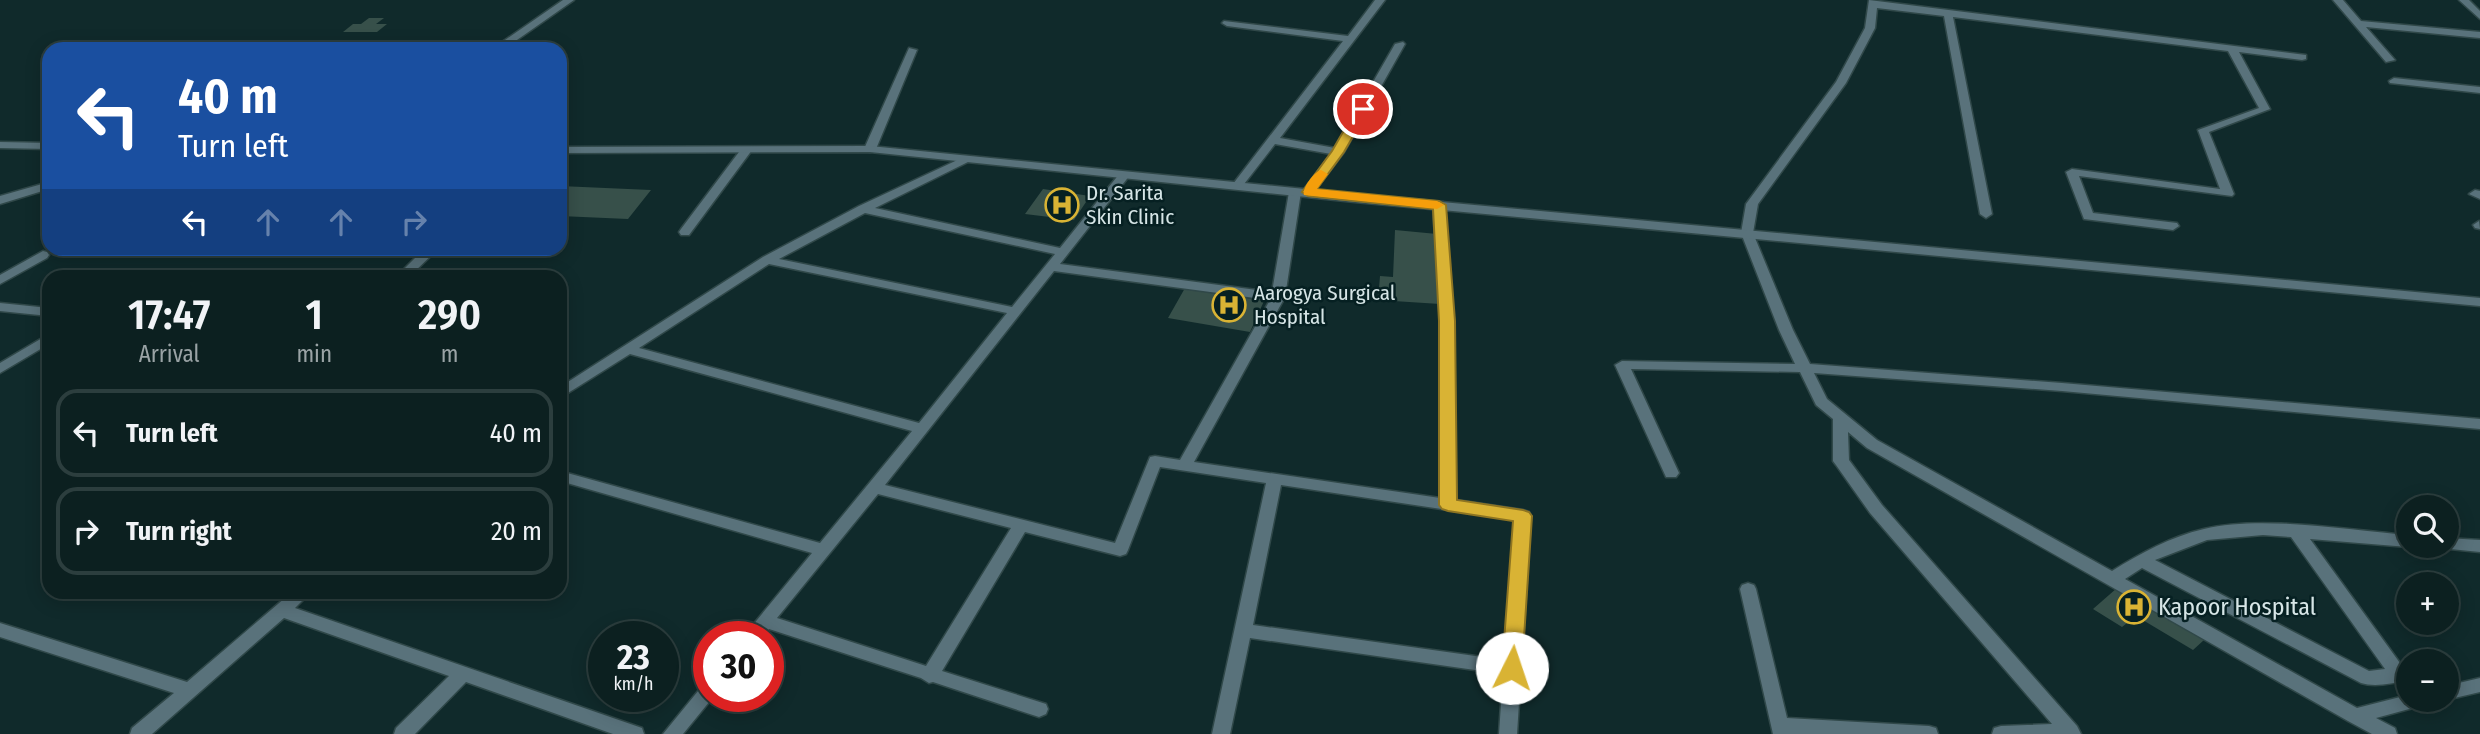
<!DOCTYPE html>
<html lang="en">
<head>
<meta charset="utf-8">
<style>
	:root { --surface:#0c2020; --page:#1a2d2d; --text:#f1f3f6; --muted:#9aa3a5; --line:#2c3e3e }
	body { margin:0; font-family:"Fira Sans Condensed",sans-serif; background:var(--page); color:var(--text); height:100vh; display:flex; flex-direction:column; font-size:26px; white-space:nowrap }
	* { box-sizing:border-box; margin:0 }
	p { font-size:23px; color:var(--muted) }
	.icon { flex:none; width:38px; height:38px; fill:none; stroke:currentColor; stroke-width:2; stroke-linecap:round; stroke-linejoin:round }
	.map { position:relative; flex:1; overflow:hidden }
	.details { position:absolute; left:42px; top:270px; width:525px; height:329px; display:flex; flex-direction:column; background:var(--surface); border-radius:21px; box-shadow:0 4px 18px #0003,0 0 0 2px var(--line) }
	.details>* { flex:none }
	.top-card { position:absolute; left:42px; top:42px; width:525px; height:214px; border-radius:21px; box-shadow:0 4px 18px #0003,0 0 0 2px var(--line); background:#1a4fa0; color:#fff; overflow:hidden }
	.tools { position:absolute; left:2396px; top:495px; display:grid; gap:14px }
	.tools a { display:grid; place-items:center; width:63px; height:63px; border-radius:50%; background:var(--surface); box-shadow:0 4px 18px #0003,0 0 0 2px var(--line); font-size:35px }
	.speed { position:absolute; left:588px; top:621px; display:flex; gap:14px; font-size:35px; font-weight:700; text-align:center }
	.speed>* { display:grid; place-content:center; width:91px; height:91px; border-radius:50%; background:var(--surface); box-shadow:0 4px 18px #0003,0 0 0 2px var(--line); line-height:1 }
	.speed small { font-size:18px; font-weight:400 }
	.speed .limit { border:10px solid #d22; background:#fff; color:#111 }
	.pin { position:absolute; display:grid; place-items:center; width:60px; height:60px; color:#fff; margin:-30px; border:4px solid #fff; border-radius:50%; box-shadow:0 2px 7px #0007 }
	.me { position:absolute; width:77px; margin:-38px; rotate:4deg; stroke-linejoin:round; filter:drop-shadow(0 0 5px #0008) }
	.turn { display:flex; align-items:center; gap:24px; height:147px; padding:0 21px; font-size:32px }
	.turn .icon { width:91px; height:91px; stroke-width:2.5 }
	.turn b { display:block; font-size:49px; line-height:60px }
	.lanes { display:flex; align-items:center; height:66px; padding:0 21px; background:#0003; justify-content:center; gap:35px; direction:ltr }
	.lanes .off { opacity:.35 }
	.eta { display:flex; justify-content:space-evenly; align-items:center; height:119px; text-align:center }
	.eta b { font-size:42px; font-weight:600; line-height:49px }
	ul { padding:0; list-style:none }
	li { display:flex; align-items:center; gap:21px; height:88px; margin:0 14px 10px; padding:0 7px; border:4px solid var(--line); border-radius:21px }
	li div { flex:1 }
	li b { display:block; font-size:26px }
	li em { font-style:normal }
	.map>svg:first-child { display:block }
	.building { fill:#37504a }
	.lines { fill:none; stroke-linecap:round; stroke-linejoin:round }
	.minor-casing { stroke:#304849; stroke-width:3 }
	.tertiary-casing { stroke:#304849; stroke-width:3 }
	.minor { fill:#59727b; fill-rule:evenodd }
	.tertiary { fill:#59727b; fill-rule:evenodd }
	.route { fill:#d9b334; stroke:#8d7422; stroke-width:2 }
	.slow { fill:#f59e0b }
	.labels { text-anchor:middle; dominant-baseline:central; stroke-width:5; stroke-linejoin:round; paint-order:stroke }
	.poi-label { font-size:21px; fill:#d6e5e6; stroke:#062022; text-anchor:start }
	.near-poi-label { font-size:24px; fill:#d6e5e6; stroke:#062022; text-anchor:start }
</style>
</head>
<body>
<div class="map">
<svg width="2480" height="734" viewBox="0 0 2480 734">
	<rect width="100%" height="100%" fill="#102a2b"/>
	<path class="building" d="M369,18H384L376,24H387L377,32H343L353,24H361Z
		M560,186L651,190L628,219L560,216Z
		M1043,189L1090,196L1074,220L1025,214Z
		M1395,230L1437,234L1440,304L1378,300L1380,276L1393,277Z
		M1185,288L1264,301L1250,332L1168,318Z
		M2117,588L2204,640L2193,650L2136,616L2122,627L2093,609Z"/>
	<g class="lines">
		<defs>
			<path id="minor" d="M563,0H574L504,49H492Z
				M1375,0H1385L1280,138L1335,148L1395,44L1403,42L1405,44L1344,152L1312,194H1304L1302,192L1331,154L1275,144L1241,188H1233V184L1343,41L1227,26L1222,23L1224,21L1348,36Z
				M1869,0L2306,55V59L2302,60L2239,52L2270,109L2209,132L2234,194L2232,196L2079,176L2093,213L2177,223L2179,226L2173,230L2084,219L2066,172L2072,169L2220,189L2198,130L2259,108L2228,51L1953,17L1992,214L1986,218L1980,214L1944,16L1877,8L1875,28L1846,83L1758,204L1753,233L1793,330L1810,364L2062,383L2480,419V429L2062,391L1814,373L1827,399L1877,440L2112,571C2141,553 2170,537 2204,529C2261,515 2348,530 2408,535V546H2411L2408,547L2310,539L2405,670L2408,675L2405,680C2393,684 2373,687 2361,683L2142,568L2125,579L2357,708L2408,695V700H2427L2424,705L2376,718L2395,728L2397,734H2372L2348,721L1867,448L1848,432L1849,460L1882,505L2077,726L2081,734H1992L1994,728L2001,726L2052,724L1870,513L1836,465L1833,461V419L1816,405L1800,372L1631,369L1679,473L1676,477H1666L1615,365L1622,361L1795,364L1779,330L1741,233L1746,204L1836,82L1865,28ZM2263,535L2291,537L2385,669L2369,671L2155,560L2207,540Z
				M2333,0H2343L2361,21L2480,32V38L2366,27L2395,60L2386,62Z
				M2459,0H2469L2480,11V19Z
				M909,48L917,50L876,149L870,152L866,151L864,149Z
				M2394,78L2480,87V93L2390,83L2389,81Z
				M746,147L752,150L689,235H681L679,232L681,229L742,148Z
				M966,156L972,159L970,161L875,208L1060,248L1120,173L1124,172L1130,175L1060,264L1272,292L1289,192L1291,190H1299L1301,192L1285,297L1194,462L1440,498V321L1433,205L1435,202H1443L1454,321L1456,500L1523,510L1529,512L1531,516L1517,734H1499L1503,674L1250,638L1230,734H1212L1266,483L1160,467L1128,550L1126,554L1120,556L1025,532L942,671L1046,704L1048,709L1046,714L1039,717L933,682L929,683L921,678L769,629L762,637H743L812,553L560,481V471L820,543L912,431L630,354L560,398V387L763,257L859,206ZM865,213L1055,254L1012,307L779,259ZM769,264L1007,313L919,423L639,348ZM1054,271L1270,300L1180,460L1155,456L1150,457L1115,543L885,485ZM1281,485L1515,520L1504,660L1253,625ZM878,494L1011,528L926,666L777,618Z
				M49,182V189L0,204V196Z
				M2475,190L2480,191V199L2469,194Z
				M2479,221L2480,229L2475,228L2473,225Z
				M425,248H439L410,276H397Z
				M43,251L47,252L49,255L47,258L0,284V275Z
				M0,303L49,308V316L0,311Z
				M49,334V344L0,373V363Z
				M2446,538L2480,540V552L2440,548L2439,546H2446Z
				M1748,583L1754,585L1756,589L1787,718L1929,726L1936,728L1938,734H1773L1740,589L1742,585Z
				M292,592H311L295,608L642,728L644,734H613L466,682L415,734H394L396,728L449,676L284,618L152,734H130L132,728L174,693L0,637V623L187,682Z
				M2480,678V692L2446,700H2445L2446,686Z
				M709,683V696H714L683,734H663L703,685Z"/>
			<path id="tertiary" d="M0,142L49,143V149L0,148Z
				M870,146L1355,194L2480,298V306L1355,202L870,152L560,153V147Z"/>
		</defs>
		<use href="#minor" class="minor-casing"/>
		<use href="#tertiary" class="tertiary-casing"/>
		<use href="#minor" class="minor"/>
		<use href="#tertiary" class="tertiary"/>
	</g>
	<path class="route" d="M1363,105L1369,109L1344,152L1317,189L1439,201L1446,205L1455,321L1457,500L1523,510L1529,512L1532,516L1522,668L1519,674L1512,676L1505,674L1502,668L1513,521L1448,511L1442,509L1439,505V321L1433,209L1308,196L1302,192L1332,151L1358,106Z"/>
	<path class="slow" d="M1321,170L1328,174L1317,189L1437,201L1444,205L1437,209L1304,195C1302,188 1314,172 1321,170Z"/>
	<defs>
		<symbol id="hospital-ring" viewBox="-11 -11 22 22"><circle r="9.5" fill="#062022" stroke="#d9b334" stroke-width="1.5"/><path d="M-5-5h3v3.5h4V-5h3V5h-3V1.5h-4V5h-3Z" fill="#d9b334"/></symbol>
	</defs>
	<g fill-rule="evenodd">
		<use href="#hospital-ring" x="1043" y="186" width="38" height="38"/>
		<use href="#hospital-ring" x="1210" y="286" width="38" height="38"/>
		<use href="#hospital-ring" x="2115" y="588" width="38" height="38"/>
	</g>
	<g class="labels">
		<g class="poi-label">
			<text x="1086" y="193">Dr. Sarita<tspan x="1086" dy="24">Skin Clinic</tspan></text>
			<text x="1254" y="293">Aarogya Surgical<tspan x="1254" dy="24">Hospital</tspan></text>
		</g>
		<g class="near-poi-label">
			<text x="2158" y="607">Kapoor Hospital</text>
		</g>
	</g>
</svg>
<div class="tools">
<a><svg class="icon" aria-label="search" viewBox="0 0 24 24"><circle cx="10" cy="10" r="6"/><path d="M15 15l6 6"/></svg></a>
<a>+</a>
<a>−</a>
</div>
<div class="speed"><div>23<small>km/h</small></div><div class="limit">30</div></div>
<div class="pin" style="left:1363px;top:109px;background:#d93025"><svg class="icon" aria-label="arrive" viewBox="0 0 24 24"><path d="M6 21V4h12l-3 4 3 4H6"/></svg></div>
<svg class="me" style="left:1512px;top:668px" viewBox="-20 -20 40 40"><circle r="19" fill="#fff"/><path d="M0-13L10 11 0 6-10 11z" fill="#d9b334"/></svg>
<div class="top-card">
<div class="turn"><svg class="icon" aria-label="left" viewBox="0 0 24 24"><path d="M17 20v-9H6M10 6l-5 5 5 5"/></svg><div><b>40 m</b>Turn left</div></div>
<div class="lanes"><svg class="icon" aria-label="left" viewBox="0 0 24 24"><path d="M17 20v-9H6M10 6l-5 5 5 5"/></svg><svg class="icon off" aria-label="ahead" viewBox="0 0 24 24"><path d="M12 20V5M6 11l6-6 6 6"/></svg><svg class="icon off" aria-label="ahead" viewBox="0 0 24 24"><path d="M12 20V5M6 11l6-6 6 6"/></svg><svg class="icon off" aria-label="right" viewBox="0 0 24 24"><path d="M7 20v-9h11M14 6l5 5-5 5"/></svg></div>
</div>
<section class="details">
<div class="eta">
<div><b>17:47</b><p>Arrival</p></div>
<div><b>1</b><p>min</p></div>
<div><b>290</b><p>m</p></div>
</div>
<ul>
<li><svg class="icon" aria-label="left" viewBox="0 0 24 24"><path d="M17 20v-9H6M10 6l-5 5 5 5"/></svg><div><b>Turn left</b></div><em>40 m</em></li>
<li><svg class="icon" aria-label="right" viewBox="0 0 24 24"><path d="M7 20v-9h11M14 6l5 5-5 5"/></svg><div><b>Turn right</b></div><em>20 m</em></li>
</ul>
</section>
</div>
</body>
</html>
